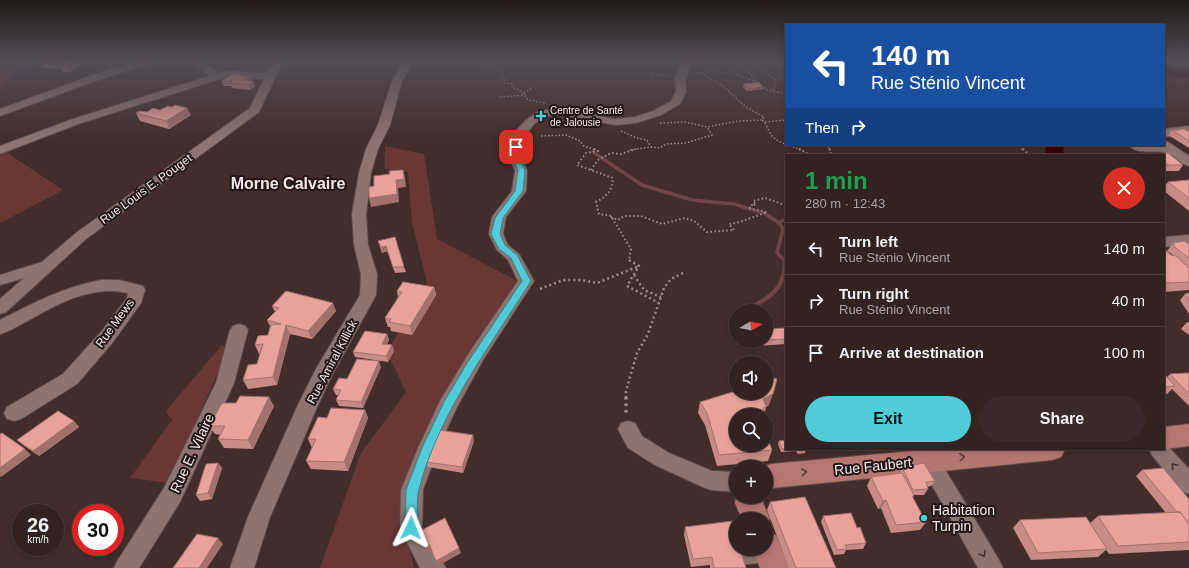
<!DOCTYPE html>
<html lang="en">
<head>
<meta charset="utf-8">
<style>
	:root { --surface:#322220; --page:#3a2a29; --text:#f1f3f6; --muted:#a8a4a5; --line:#4d3f3e; --accent:#52cbd8 }
	body { margin:0; font-family:Helvetica,sans-serif; background:var(--page); color:var(--text); height:100vh; display:flex; flex-direction:column; font-size:15px; white-space:nowrap }
	* { box-sizing:border-box; margin:0 }
	p { font-size:13px; color:var(--muted) }
	.icon { flex:none; width:22px; height:22px; fill:none; stroke:currentColor; stroke-width:2; stroke-linecap:round; stroke-linejoin:round }
	.map { position:relative; flex:1; overflow:hidden }
	.details { position:absolute; left:785px; top:154px; width:380px; height:296px; display:flex; flex-direction:column; background:var(--surface); border-radius:0px; box-shadow:0 2px 6px #0003,0 0 0 1px var(--line) }
	.details>* { flex:none }
	.hud { position:absolute; left:785px; top:24px; width:380px; height:122px; border-radius:0px; box-shadow:0 2px 6px #0003,0 0 0 1px var(--line); background:#1a4fa0; color:#fff; overflow:hidden }
	.needle { width:26px; rotate:80deg }
	.buttons { position:absolute; left:729px; top:304px; display:grid; gap:8px }
	.buttons a { display:grid; place-items:center; width:44px; height:44px; border-radius:50%; background:var(--surface); box-shadow:0 2px 6px #0003,0 0 0 1px var(--line); font-size:20px }
	.speed { position:absolute; left:12px; top:504px; display:flex; gap:8px; font-size:20px; font-weight:700; text-align:center }
	.speed>* { display:grid; place-content:center; width:52px; height:52px; border-radius:50%; background:var(--surface); box-shadow:0 2px 6px #0003,0 0 0 1px var(--line); line-height:1 }
	.speed small { font-size:10px; font-weight:400 }
	.speed .limit { border:6px solid #d22; background:#fff; color:#111 }
	.pin { position:absolute; display:grid; place-items:center; width:34px; height:34px; color:#fff; margin:-17px; border-radius:8px; box-shadow:0 2px 6px #0006 }
	.me { position:absolute; width:44px; margin:-22px; rotate:2deg; stroke-linejoin:round; filter:drop-shadow(0 0 3px #0008) }
	.turn { display:flex; align-items:center; gap:14px; height:84px; padding:0 20px; font-size:18px }
	.turn .icon { width:52px; height:52px; stroke-width:2.5 }
	.turn b { display:block; font-size:28px; line-height:34px }
	.then { display:flex; align-items:center; height:38px; padding:0 20px; background:#0003; gap:8px; font-size:15px }
	.round { display:grid; place-items:center; flex:none; width:42px; height:42px; border-radius:21px; background:var(--page) }
	.summary { display:flex; align-items:center; justify-content:space-between; height:68px; padding:0 20px }
	h1 { font-size:24px; font-weight:800; line-height:30px; color:#1e9e55 }
	.primary-button { display:flex; gap:8px; margin-top:auto; padding:8px 20px }
	.primary-button a { flex:1; height:46px; border-radius:24px; background:var(--accent); color:#111; font-size:16px; font-weight:800; line-height:46px; text-align:center }
	.primary-button a+a { background:var(--page); color:var(--text) }
	ul { padding:0; list-style:none }
	li { display:flex; align-items:center; gap:12px; height:52px; padding:0 20px; border-top:1px solid var(--line) }
	li div { flex:1 }
	li b { display:block; font-size:15px }
	li em { font-style:normal }
	.map>svg:first-child { display:block }
	.green { fill:#6a3834 }
	.lines { fill:none; stroke-linecap:round; stroke-linejoin:round }
	.stream-far1 { stroke:#704547; stroke-width:3.5 }
	.stream { stroke:#704547; stroke-width:4.5 }
	.river { fill:#370003; fill-rule:evenodd }
	.minor-casing { stroke:#5d4c4a; stroke-width:2 }
	.major-casing { stroke:#5d4c4a; stroke-width:2 }
	.path-far3 { stroke:#9d8b89; stroke-width:1.5; stroke-dasharray:1.5 2; stroke-linecap:butt }
	.path-far2 { stroke:#9d8b89; stroke-width:2; stroke-dasharray:1.5 2.5; stroke-linecap:butt }
	.path-far1 { stroke:#9d8b89; stroke-width:2.5; stroke-dasharray:2 3; stroke-linecap:butt }
	.path { stroke:#9d8b89; stroke-width:3.5; stroke-dasharray:2.5 4; stroke-linecap:butt }
	.minor { fill:#8d7471; fill-rule:evenodd }
	.major { fill:#b67672; fill-rule:evenodd }
	.wall { fill:#c88b85 }
	.shaded-wall { fill:#a3716c }
	.building { fill:#e9a29b; stroke:#a3716c }
	.oneway { stroke:#5d3e3b }
	.oneway2 { stroke:#423432 }
	.route { fill:#52cbd8; stroke:#35848c }
	.poi-dot { fill:#52cbd8; stroke:#221817; stroke-width:1.5 }
	.labels { text-anchor:middle; dominant-baseline:central; stroke-width:4; stroke-linejoin:round; paint-order:stroke }
	.far-poi-label { font-size:10px; fill:#f5e7e5; stroke:#221817; text-anchor:start }
	.street-label { font-size:12px; fill:#f5e7e5; stroke:#221817 }
	.near-street-label { font-size:14px; fill:#f5e7e5; stroke:#221817 }
	.near-poi-label { font-size:14px; fill:#f5e7e5; stroke:#221817; text-anchor:start }
	.district-label { font-size:16px; font-weight:bold; fill:#f5e7e5; stroke:#221817 }
</style>
</head>
<body>
<div class="map">
<svg width="1189" height="568" viewBox="0 0 1189 568">
	<rect width="100%" height="100%" fill="#422d2b"/>
	<path class="green" d="M0,61H39L18,69L0,89Z
		M385,146L424,154L437,239L519,282L472,353L406,536L414,568H320L361,453L406,392L387,352L427,283L412,223L408,172L385,169Z
		M0,148L63,190L0,223Z
		M230,345L169,483L130,478L172,420L166,411L221,346Z"/>
	<g class="lines">
		<path class="stream-far1" d="M593,152L642,185L692,200L734,204L766,214L779,223
			M785,261L777,253L783,229L779,223L786,219"/>
		<path class="stream" d="M744,311C768,299 786,290 785,260
			M733,319L736,317"/>
		<path class="river" d="M1164,68L1189,69V77L1164,76Z
			M1046,145H1064L1063,155H1045Z"/>
		<defs>
			<path id="minor" d="M137,61H153L152,63L98,80L0,116V109L90,76Z
				M191,61H203L219,73L230,71L267,73L273,61H283L259,112L86,239L6,312L0,314V299L24,278L0,285V275L42,262L76,233L250,108L264,79L230,77L220,79L78,124L0,154V146L70,120L209,76Z
				M404,61H414L402,81L390,125L378,149L371,173L366,214L368,245L377,274L376,295L332,375L318,405L270,517L254,568H230L248,517L298,405L316,369L360,295L361,274L354,245L352,214L359,173L366,149L378,125L392,81Z
				M682,61H692L685,79L686,92L680,104L661,115L636,123L615,125L556,114L545,117L534,124L524,137L520,157L527,170L526,191L506,217L503,234L508,245L519,254L534,281L483,360L457,407L438,448L423,490L422,527L446,568H420L400,528L401,490L418,448L441,399L471,350L518,281L508,260L497,250L489,234L492,217L512,191L515,170L508,157L514,133L526,120L537,112L556,108L615,119L635,117L653,111L670,102L676,92L675,79Z
				M1189,126V134L1164,137V129Z
				M1164,141L1168,142L1189,156V166C1180,164 1175,155 1167,153C1156,149 1137,156 1129,145H1164Z
				M1189,235V245L1164,247V237Z
				M101,280H119L143,286L145,290L141,303L113,342L77,384L21,419L14,421L7,419L4,413L7,407L63,374L101,332L127,298L128,293C93,285 61,302 31,319C21,324 11,331 0,334V320C33,303 64,287 101,280Z
				M239,324L245,326L248,330L234,383L180,502L139,568H114L118,560L164,488L216,383L230,330L233,326Z
				M628,421L635,423L642,436L669,453L712,471L736,472V492L711,490L703,487L655,465L628,448L618,429L621,423Z
				M1164,442L1189,469V494L1181,491L1152,455L1149,449H1164Z
				M912,449H933L999,560L1003,568H978Z
				M766,539L776,542L780,550L776,558C761,564 738,567 723,561L719,553L723,545L736,541V549H766Z"/>
			<path id="major" d="M1189,424V446L1164,449V427Z
				M934,449H1065L1061,457L1052,460L772,488L766,490V467H763L771,464Z
				M736,497H764L763,503L770,519L766,528V519H742L735,503Z
				M766,531L776,535L790,568H760L753,549H766Z"/>
		</defs>
		<use href="#minor" class="minor-casing"/>
		<use href="#major" class="major-casing"/>
		<path class="path-far3" d="M486,61L489,64L487,68L496,69L503,72L500,78H505L504,83L513,84L512,87L521,91L528,100L545,103
			M735,61L753,76L756,82
			M753,61L776,81L773,91
			M692,73H702L706,70L723,73L730,72L756,82L767,90L786,94
			M702,73L724,87L746,107L764,117L762,120C767,124 768,131 772,136C780,144 792,146 801,150
			M650,77L654,74L670,76
			M524,93L532,88
			M500,97L526,95
			M765,122L786,120
			M660,123L685,122L707,127L738,121L762,120
			M621,131L637,138L647,140L651,147
			M541,136L566,135L580,141L584,146L596,150
			M830,145L831,146L828,148L830,150
			M1023,145L1022,149L1024,150
			M630,150L651,147L660,148L666,144L686,143L712,135L707,127"/>
		<path class="path-far2" d="M594,149L598,151L586,153L577,165L613,178C612,191 607,196 596,202L599,214L611,216L631,249L629,260L630,261
			M799,149L810,155
			M829,149L831,151L830,155
			M1023,149L1029,155
			M591,170L598,160L611,153L621,154L636,149
			M611,217L618,220L624,216H641L662,224L685,218L694,221L707,232L734,230L729,224L740,222L767,212L748,208L752,207V204L756,205L753,201L765,198L782,204L786,201"/>
		<path class="path-far1" d="M629,260L639,266L627,286L659,303
			M634,275L644,290L661,297
			M540,289L563,280H581L597,283L639,266
			M626,398V391L637,353L648,334L664,288L671,279L683,273"/>
		<path class="path" d="M626,397V415"/>
		<use href="#minor" class="minor"/>
		<use href="#major" class="major"/>
	</g>
	<path class="wall" d="M41,64H81L70,72H62L61,69L43,68Z
		M222,81H253L255,86L250,90L232,88L231,86H224Z
		M744,84L763,87V89L747,91L743,87Z
		M147,112L191,115L169,129L140,121L136,113Z
		M1179,129L1189,131V148L1168,135L1172,130H1179Z
		M1168,153L1183,165L1179,171H1165L1164,170V155H1152L1153,154Z
		M1189,180V211L1164,191V187L1168,182Z
		M378,241L404,267L406,272L395,273L387,251L382,253Z
		M1173,243H1189V268L1184,264L1189,268V290L1164,292V249L1171,255H1173L1167,251Z
		M434,287L436,295L412,335L391,331L390,327H388L385,318L398,297L397,291Z
		M1189,293V314L1180,300L1185,294Z
		M272,306L336,311L312,339L290,334L277,385L248,389L243,380L257,364L260,354H259L255,345L268,335L270,326L267,320L275,312Z
		M1189,322V335L1181,329L1186,323Z
		M786,328V344L758,346L757,341H766V329Z
		M387,334L389,340L387,344L392,345L394,351L388,362L355,357L353,352Z
		M381,367L363,408L339,406L336,400L338,395H336L333,389L347,379Z
		M1189,373V406L1172,389L1167,394L1164,395V374L1167,377L1170,374Z
		M700,402L769,405L766,407L765,412L767,418L766,423V415H736L772,450L768,461L717,466L705,425L698,413Z
		M274,406L253,449L224,448L218,439L221,435L215,434L209,426Z
		M365,410L368,418L348,471L311,469L306,461L312,448L308,439L327,418Z
		M74,421L79,427L39,456L23,445L17,440Z
		M474,441L463,473L428,467L426,462Z
		M779,441L786,449H806V450L805,453L798,454L796,451L781,452L778,444Z
		M218,463L222,468L212,499L200,501L196,495Z
		M902,467L935,481L931,486L927,487L928,489L924,495H914L913,498L926,522L920,530L891,533L881,508L878,509L867,486L871,477L899,474V473Z
		M1142,470L1189,499V550L1109,554L1106,550L1098,557L1031,560L1013,528L1020,520L1090,523L1098,516L1166,513L1136,476Z
		M770,502L836,568H789L767,510Z
		M823,516L857,528L866,543L863,549L846,550L844,554L834,555L821,522Z
		M685,527L746,568H710V565L691,567L684,535Z"/>
	<path class="shaded-wall" d="M72,61H80L81,64L70,72L67,67Z
		M251,76L253,81L248,85L246,80Z
		M253,81L255,86L250,90L249,85Z
		M763,87V89L747,91L748,89Z
		M187,108L191,115L169,129L166,121Z
		M403,170L405,177L406,187L398,188L399,202L371,207L369,198Z
		M386,246L387,251L382,253L381,247Z
		M434,287L436,295L412,335L410,326Z
		M333,303L336,311L312,339L308,331Z
		M286,325L290,334L277,385L273,377Z
		M387,334L389,340L384,349L382,344Z
		M392,345L394,351L388,362L386,356Z
		M379,361L381,367L363,408L361,402Z
		M773,394L769,405L765,407L763,399Z
		M269,397L274,406L253,449L248,440Z
		M365,410L368,418L348,471L344,462Z
		M74,421L79,427L39,456L33,451Z
		M473,435L474,441L463,473L462,467Z
		M25,449L31,455L1,477L0,476V468Z
		M218,463L222,468L212,499L208,493Z
		M886,500L881,508L878,509L883,501Z
		M218,538L223,544L207,568H199Z
		M429,544L431,549L426,552L424,547Z
		M459,548L461,553L438,566L436,561Z"/>
	<path class="building" d="M44,61H76L67,67H60L64,64H41Z
		M232,74L251,76L246,80L253,81L249,85L230,83L232,81H222Z
		M759,82L763,87L748,89L744,84Z
		M175,105L187,108L166,121L136,113L140,111L147,112L153,108L160,110L168,106L172,107Z
		M1179,129H1184L1189,131V141L1172,130H1180Z
		M1168,153L1183,165H1168L1164,162V155H1155L1153,154Z
		M403,170L404,179L396,180L397,194L369,198V187L374,186V176L390,174L389,171Z
		M1189,180V198L1168,182Z
		M395,237L404,267H393L386,246L381,247L378,241Z
		M1184,241L1187,243H1189V258L1172,245H1175L1173,243Z
		M1164,249L1171,255L1176,256L1189,268V282L1168,283L1164,280Z
		M403,282L434,287L410,326L389,322L391,319L385,318L402,292L397,291Z
		M286,291L333,303L308,331L286,325L273,377L243,380L248,365L257,364L263,344L255,345L258,336L268,335L271,325L281,324L267,320L279,308L272,306Z
		M1189,293V301L1185,294Z
		M786,328V339L766,340V329Z
		M365,331L387,334L382,344L392,345L386,356L353,352Z
		M357,359L379,361L361,402L336,400L341,390L333,389L339,378L347,379Z
		M1189,373V394L1170,374Z
		M1164,374L1175,386L1164,387Z
		M766,376L777,379L773,394L763,399L766,407L763,408L767,418H766V415H736V445H766V434L772,450L719,455L707,413L700,402L736,391V393H766Z
		M240,396L269,397L248,440L218,439L225,426H209L222,403H236Z
		M331,408L365,410L344,462L306,461L316,439H308L318,417L327,418Z
		M58,411L74,421L33,451L17,440Z
		M439,430L473,435L462,467L426,462Z
		M2,433L25,449L0,468V434Z
		M786,440V449H782L779,441Z
		M798,449H806V450L799,451Z
		M218,463L208,493L196,495L206,464Z
		M924,463L935,481L926,482L928,489L913,490L902,467Z
		M1163,468L1189,499V524L1180,512H1177L1142,470Z
		M902,473L914,495L912,496L926,522L896,525L886,500L883,501L871,477Z
		M805,497L836,568H796L770,502Z
		M1180,512L1189,524V542L1118,546L1098,516Z
		M851,513L857,528L860,527L866,543L845,545L847,549L837,550L823,516Z
		M1086,517L1107,549L1038,553L1020,520Z
		M445,518L459,548L436,561L429,544L424,547L418,532Z
		M733,521L736,534V549H740L746,568H714L712,557L693,559L685,527Z
		M197,534L218,538L199,568H173Z"/>
	<defs><path id="oneway-chevron" d="M-2-3.5L2.5 0L-2 3.5" fill="none" stroke-width="1.6" stroke-linecap="round" stroke-linejoin="round"/></defs>
	<g class="oneway">
		<use href="#oneway-chevron" transform="translate(962 457) rotate(-5)"/>
		<use href="#oneway-chevron" transform="translate(804 472) rotate(-6)"/>
	</g>
	<g class="oneway2">
		<use href="#oneway-chevron" transform="translate(1174 466) rotate(-131)"/>
		<use href="#oneway-chevron" transform="translate(983 554) rotate(60)"/>
	</g>
	<linearGradient id="sky" x2="0" y2="1"><stop stop-color="#241918"/><stop offset="0.43" stop-color="#544c55"/><stop offset="1" stop-color="#544c55" stop-opacity="0"/></linearGradient>
	<rect width="1189" height="141" fill="url(#sky)"/>
	<path class="route" d="M514,145L520,147L518,157L525,170L523,191L503,218L500,234L505,245L517,255L531,281C490,347 439,412 419,489C416,500 418,516 418,528L416,532L411,534L407,532L405,528L406,490L422,448L444,402L466,365L522,281L511,258L499,249L491,234L495,218L515,191L518,170L511,157Z"/>
	<g class="poi-dot">
		<path d="M539 110h4v4h4v4h-4v4h-4v-4h-4v-4h4z"/>
		<circle cx="924" cy="518" r="4"/>
	</g>
	<g class="labels">
		<g class="far-poi-label">
			<text x="550" y="110">Centre de Santé<tspan x="550" dy="12">de Jalousie</tspan></text>
		</g>
		<g class="street-label">
			<text transform="translate(146 189) rotate(-36)">Rue Louis E. Pouget</text>
			<text transform="translate(115 323) rotate(-54)">Rue Mews</text>
			<text transform="translate(332 362) rotate(-62)">Rue Amiral Killick</text>
		</g>
		<g class="near-street-label">
			<text transform="translate(192 453) rotate(-65)">Rue E. Vilaire</text>
			<text transform="translate(873 466) rotate(-6)">Rue Faubert</text>
		</g>
		<g class="near-poi-label">
			<text x="932" y="510">Habitation<tspan x="932" dy="16">Turpin</tspan></text>
		</g>
		<g class="district-label">
			<text x="288" y="183">Morne Calvaire</text>
		</g>
	</g>
</svg>
<div class="buttons">
<a><svg class="needle" viewBox="-14 -14 28 28"><path d="M0-13l5 13h-10z" fill="#e53935"/><path d="M0 13l5-13h-10z" fill="#a8a4a5"/></svg></a>
<a><svg class="icon" aria-label="sound" viewBox="0 0 24 24"><path d="M4 9h4l5-4v14l-5-4H4zM17 9q2 3 0 6"/></svg></a>
<a><svg class="icon" aria-label="search" viewBox="0 0 24 24"><circle cx="10" cy="10" r="6"/><path d="M15 15l6 6"/></svg></a>
<a>+</a>
<a>−</a>
</div>
<div class="speed"><div>26<small>km/h</small></div><div class="limit">30</div></div>
<div class="pin" style="left:516px;top:147px;background:#d93025"><svg class="icon" aria-label="arrive" viewBox="0 0 24 24"><path d="M6 21V4h12l-3 4 3 4H6"/></svg></div>
<svg class="me" style="left:411px;top:528px" viewBox="-20 -20 40 40"><path d="M0-17L14 15 0 8-14 15z" fill="#52cbd8" stroke="#fff" stroke-width="4"/></svg>
<div class="hud">
<div class="turn"><svg class="icon" aria-label="left" viewBox="0 0 24 24"><path d="M17 20v-9H6M10 6l-5 5 5 5"/></svg><div><b>140 m</b>Rue Sténio Vincent</div></div>
<div class="then">Then<svg class="icon" aria-label="right" viewBox="0 0 24 24"><path d="M7 20v-9h11M14 6l5 5-5 5"/></svg></div>
</div>
<section class="details">
<div class="summary"><div><h1>1 min</h1><p>280 m · 12:43</p></div><a class="round" style="background:#d93025;color:#fff"><svg class="icon" aria-label="close" viewBox="0 0 24 24"><path d="M6 6l12 12M18 6L6 18"/></svg></a></div>
<ul>
<li><svg class="icon" aria-label="left" viewBox="0 0 24 24"><path d="M17 20v-9H6M10 6l-5 5 5 5"/></svg><div><b>Turn left</b><p>Rue Sténio Vincent</p></div><em>140 m</em></li>
<li><svg class="icon" aria-label="right" viewBox="0 0 24 24"><path d="M7 20v-9h11M14 6l5 5-5 5"/></svg><div><b>Turn right</b><p>Rue Sténio Vincent</p></div><em>40 m</em></li>
<li><svg class="icon" aria-label="arrive" viewBox="0 0 24 24"><path d="M6 21V4h12l-3 4 3 4H6"/></svg><div><b>Arrive at destination</b></div><em>100 m</em></li>
</ul>
<div class="primary-button"><a>Exit</a><a>Share</a></div>
</section>
</div>
</body>
</html>
